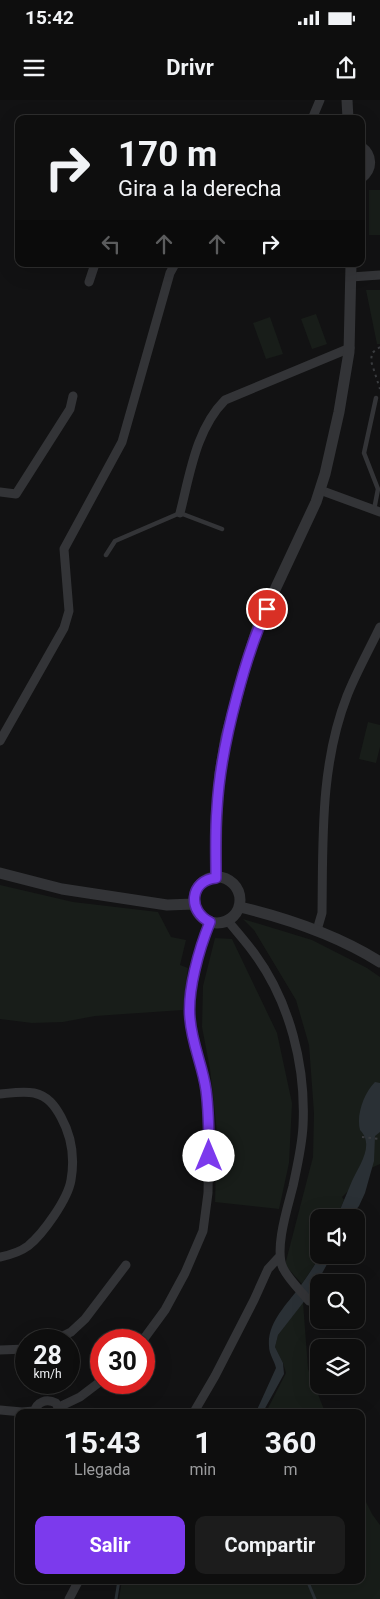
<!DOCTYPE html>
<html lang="es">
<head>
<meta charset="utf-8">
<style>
	:root { --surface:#0e0e0e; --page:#1c1c1c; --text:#f1f3f6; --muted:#9b9c9e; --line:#2e2e2e; --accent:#7c3aed }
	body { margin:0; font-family:Roboto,sans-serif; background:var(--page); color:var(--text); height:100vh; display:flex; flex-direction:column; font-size:19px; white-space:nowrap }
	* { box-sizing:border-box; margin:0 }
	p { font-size:16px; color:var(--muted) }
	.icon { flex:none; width:28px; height:28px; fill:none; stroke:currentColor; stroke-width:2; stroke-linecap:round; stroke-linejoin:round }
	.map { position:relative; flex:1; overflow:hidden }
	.sheet { position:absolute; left:15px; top:1309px; width:350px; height:175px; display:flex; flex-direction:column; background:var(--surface); border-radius:10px; box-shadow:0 5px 20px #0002,0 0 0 1px var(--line) }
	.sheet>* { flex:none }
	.banner { position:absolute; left:15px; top:15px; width:350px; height:152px; border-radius:10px; box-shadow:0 5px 20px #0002,0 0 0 1px var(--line); background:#0e0e0e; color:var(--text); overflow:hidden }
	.fabs { position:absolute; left:310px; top:1109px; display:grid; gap:10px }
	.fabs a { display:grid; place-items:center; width:55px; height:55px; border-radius:10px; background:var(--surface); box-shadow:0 5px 20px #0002,0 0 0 1px var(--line); font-size:25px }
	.speed { position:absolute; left:15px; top:1229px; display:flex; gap:10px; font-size:25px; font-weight:700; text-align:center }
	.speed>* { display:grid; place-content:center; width:65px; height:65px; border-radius:50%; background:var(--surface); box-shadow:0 5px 20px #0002,0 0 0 1px var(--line); line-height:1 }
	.speed small { font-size:12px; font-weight:400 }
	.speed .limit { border:8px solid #d22; background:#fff; color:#111 }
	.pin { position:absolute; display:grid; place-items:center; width:42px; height:42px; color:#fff; margin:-21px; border:2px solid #fff; border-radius:50%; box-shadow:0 1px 5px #0007 }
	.me { position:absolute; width:55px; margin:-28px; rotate:0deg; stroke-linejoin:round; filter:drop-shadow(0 0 4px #0008) }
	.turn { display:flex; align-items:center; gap:18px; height:105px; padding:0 20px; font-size:22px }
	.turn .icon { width:65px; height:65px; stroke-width:2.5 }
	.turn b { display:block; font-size:35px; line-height:42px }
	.lanes { display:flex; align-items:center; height:48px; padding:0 20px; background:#0003; justify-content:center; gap:25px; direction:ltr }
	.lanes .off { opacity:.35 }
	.eta { display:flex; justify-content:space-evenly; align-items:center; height:85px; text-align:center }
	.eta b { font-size:30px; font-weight:700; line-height:35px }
	.cta { display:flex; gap:10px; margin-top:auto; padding:10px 20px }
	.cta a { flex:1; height:58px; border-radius:10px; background:var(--accent); color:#fff; font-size:20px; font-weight:700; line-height:58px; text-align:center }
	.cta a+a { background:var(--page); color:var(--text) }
	.status { display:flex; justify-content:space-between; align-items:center; height:35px; padding:0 25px; background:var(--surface); direction:ltr }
	.status svg { height:14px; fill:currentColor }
	header { display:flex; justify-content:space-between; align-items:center; height:65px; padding:0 20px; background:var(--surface); font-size:22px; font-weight:700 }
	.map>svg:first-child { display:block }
	.green { fill:#181d19 }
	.water { fill:#2a3035 }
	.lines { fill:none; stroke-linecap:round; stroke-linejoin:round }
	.stream { stroke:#2a3035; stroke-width:3 }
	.path { stroke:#393b3e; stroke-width:2; stroke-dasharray:2.5 4; stroke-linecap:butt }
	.service { stroke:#333437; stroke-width:4.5 }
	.minor { stroke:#333437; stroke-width:9 }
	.tertiary { stroke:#333437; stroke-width:11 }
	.route-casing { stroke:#51269a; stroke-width:12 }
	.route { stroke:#7c3aed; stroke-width:9 }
</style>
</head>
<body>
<div class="status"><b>15:42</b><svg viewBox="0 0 49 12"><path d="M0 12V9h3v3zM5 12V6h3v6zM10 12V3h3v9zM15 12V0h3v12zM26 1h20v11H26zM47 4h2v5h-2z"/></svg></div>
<header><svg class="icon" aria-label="menu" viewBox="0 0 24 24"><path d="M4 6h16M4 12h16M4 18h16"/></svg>Drivr<svg class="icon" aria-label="share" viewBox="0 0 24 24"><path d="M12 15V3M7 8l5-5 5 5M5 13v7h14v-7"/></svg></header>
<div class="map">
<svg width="380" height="1499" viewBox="0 0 380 1499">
	<rect width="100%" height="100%" fill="#121213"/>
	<path class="green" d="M369,90H380V135H369Z
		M366,190H380V244H377Z
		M316,214L327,244L312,249L301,219Z
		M270,217L283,254L266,259L253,223Z
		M368,622L380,625V647L376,663L359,659Z
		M0,785L73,802L158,812L171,837L186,840L180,865L188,868L183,910L95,916L63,922L32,923L0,919Z
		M243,819L312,840L367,868L380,877V1064L371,1068L342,1097L344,1100L337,1117L319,1118V1155H321L302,1184L285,1165L313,1057L314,1013L309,945L296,900L254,830Z
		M215,838L232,839L277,933L292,1003L289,1063L279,1109L215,1102L217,1032L210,969L202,927L203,886Z
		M303,1202L308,1269L325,1312H266L286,1273L283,1263L275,1247L278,1235Z
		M361,1392L372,1414L380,1425V1499H119L122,1480H361Z"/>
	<path class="water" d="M375,982L380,983V1032L375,1036L374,1061L365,1093L359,1106L350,1117H337C342,1105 347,1093 352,1081C359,1066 375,1045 360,1030C356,1015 364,993 375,982Z
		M321,1155H332L313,1190L278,1235L275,1247L283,1263L284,1274L263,1312H256L276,1268C274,1260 269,1254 269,1246C267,1223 287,1204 299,1188C307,1177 314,1166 321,1155Z"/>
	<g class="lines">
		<path class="stream" d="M307,1480L315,1499
			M116,1499L119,1480"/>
		<path class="path" d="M380,247L372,253L371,261L380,289
			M362,1037L380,1039"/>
		<path class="service" d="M374,410L378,389L364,353L376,298
			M106,455L115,441L180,413L222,429"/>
		<path class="minor" d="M312,19L320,0
			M351,177L380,175
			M89,182L95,164
			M320,390L380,412
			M0,392L16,394L70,309L73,296
			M180,413C190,374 196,329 225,300L350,248
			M0,641L64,528L69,511L64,449L122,342L170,173L175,164
			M228,821C237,832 246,842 254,853C290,902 306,966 303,1026C302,1046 297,1067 293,1086C288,1106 274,1149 283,1168C289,1180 301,1191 309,1201
			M317,830L322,813C323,740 320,665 347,596C356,573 369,550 380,527
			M0,994C11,993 23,991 34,993C48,996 55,1006 61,1017C72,1037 75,1057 71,1080C68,1099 43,1134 28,1146C20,1152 10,1155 0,1157
			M55,1240L71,1232L85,1219L126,1165
			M143,1240L165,1210L185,1173L203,1131L208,1093L209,1037L206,990L190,919L191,892L202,842L210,822
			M0,1250L26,1249
			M59,1307L80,1297L101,1281
			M0,1310L22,1312L34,1311
			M34,1312C37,1302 46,1298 56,1303L60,1312
			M194,1312L215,1276L254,1200L268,1169L280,1156
			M69,1499L79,1480"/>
		<path class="tertiary" d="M347,0L348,19
			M361,47C372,55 373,69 361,78
			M0,773L62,789L167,805L194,804
			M194 800a23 23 0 1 1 46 0a23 23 0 1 1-46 0Z
			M216,778L217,709L220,673L226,637L244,571L258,526L316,402L325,374L339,312L349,252L351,164
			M240,807C290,819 337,835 380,862"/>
	</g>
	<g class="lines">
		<defs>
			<path id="route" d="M209,1056C209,1034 209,1012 206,990C203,967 192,944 190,919C187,891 199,849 210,822C187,811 190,780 216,778C216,755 215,732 217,709C219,670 227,633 237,596C245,566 254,536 267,509"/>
		</defs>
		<use href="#route" class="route-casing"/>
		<use href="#route" class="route"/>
	</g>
</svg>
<div class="fabs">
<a><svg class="icon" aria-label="sound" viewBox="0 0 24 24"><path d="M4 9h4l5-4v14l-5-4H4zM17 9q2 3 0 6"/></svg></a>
<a><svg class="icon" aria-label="search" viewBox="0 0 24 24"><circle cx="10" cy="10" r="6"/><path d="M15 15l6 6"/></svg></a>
<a><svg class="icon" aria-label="layers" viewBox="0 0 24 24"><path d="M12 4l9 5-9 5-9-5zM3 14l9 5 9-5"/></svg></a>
</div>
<div class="speed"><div>28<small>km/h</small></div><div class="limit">30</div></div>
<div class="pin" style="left:267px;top:509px;background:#d93025"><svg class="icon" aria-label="arrive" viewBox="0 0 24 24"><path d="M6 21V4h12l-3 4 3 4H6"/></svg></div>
<svg class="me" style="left:209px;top:1056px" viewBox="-20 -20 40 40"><circle r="19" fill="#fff"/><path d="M0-13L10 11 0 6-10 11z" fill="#7c3aed"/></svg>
<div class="banner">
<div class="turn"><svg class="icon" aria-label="right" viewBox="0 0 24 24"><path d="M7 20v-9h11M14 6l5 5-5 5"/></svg><div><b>170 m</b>Gira a la derecha</div></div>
<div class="lanes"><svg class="icon off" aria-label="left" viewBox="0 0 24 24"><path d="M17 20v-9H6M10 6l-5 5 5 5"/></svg><svg class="icon off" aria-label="ahead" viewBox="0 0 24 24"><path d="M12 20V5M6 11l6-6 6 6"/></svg><svg class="icon off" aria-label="ahead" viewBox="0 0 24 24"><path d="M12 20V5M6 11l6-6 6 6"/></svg><svg class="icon" aria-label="right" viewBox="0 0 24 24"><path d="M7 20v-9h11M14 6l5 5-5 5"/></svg></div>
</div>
<section class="sheet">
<div class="eta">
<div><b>15:43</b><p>Llegada</p></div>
<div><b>1</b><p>min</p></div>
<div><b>360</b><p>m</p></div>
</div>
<div class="cta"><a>Salir</a><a>Compartir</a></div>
</section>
</div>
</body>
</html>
